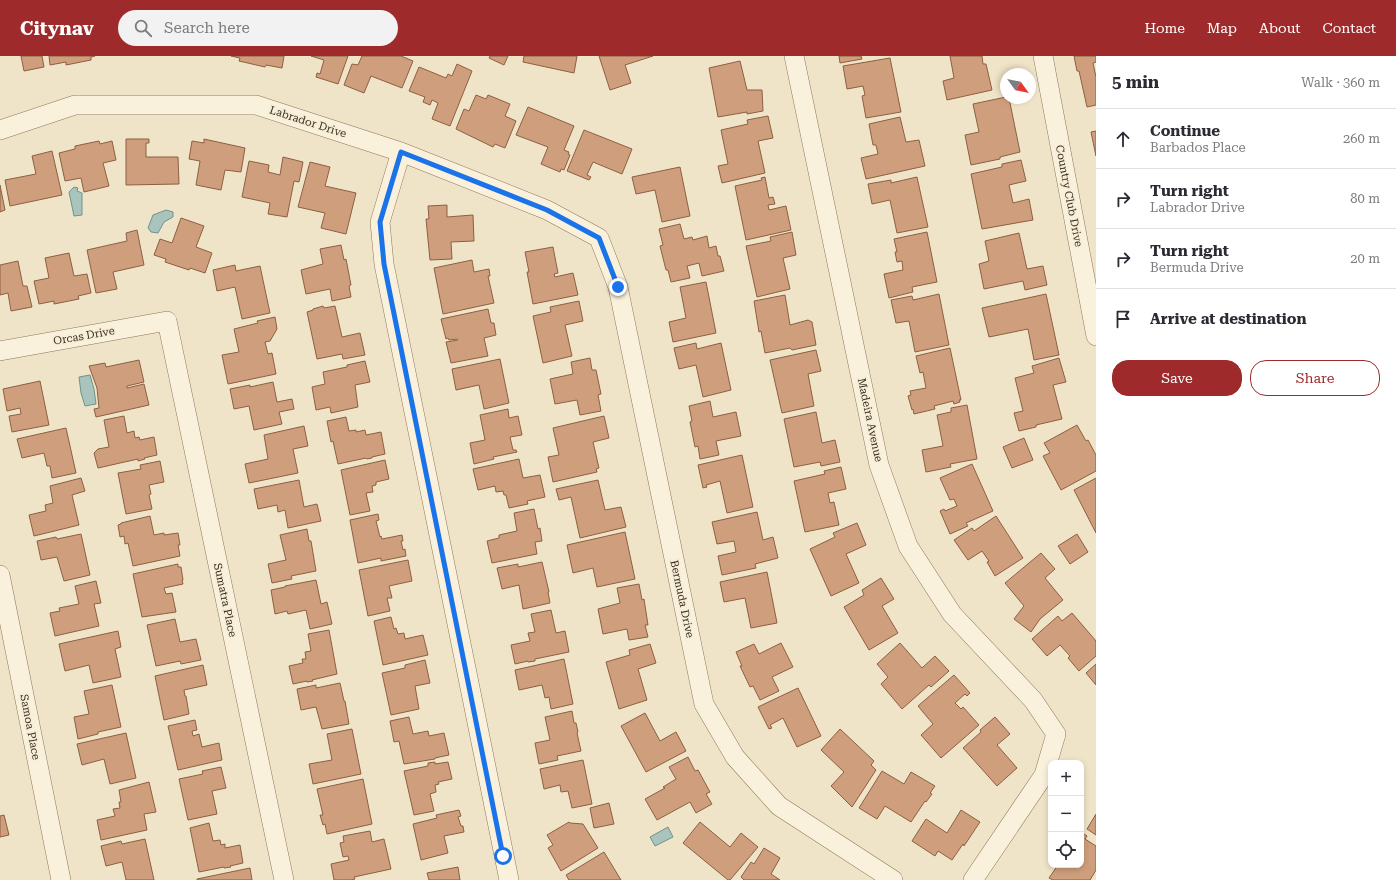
<!DOCTYPE html>
<meta charset="utf-8">
<style>
body{margin:0;font-family:"Roboto Serif",serif;background:#f2f2f3;color:#2b2b33}
.controls{position:absolute;right:12px;bottom:12px;display:grid;overflow:hidden;border-radius:8px;box-shadow:0 2px 6px #0003}
.controls button{width:36px;height:36px;display:grid;place-items:center;padding:0;border:0;border-bottom:1px solid #e1e1e2;background:#fff;color:#2b2b33;font:20px sans-serif}
.compass{position:absolute;left:1000px;top:12px;width:36px;height:36px;border-radius:50%;background:#fff;box-shadow:0 2px 6px #0003;rotate:123deg}
.stop{position:absolute;width:12px;height:12px;margin:-9px;border:3px solid #1a73e8;border-radius:50%;background:#fff}
.stop.end{background:#1a73e8;border-color:#fff;box-shadow:0 1px 4px #0008}
.list{margin:0;padding:0;list-style:none}
h2{display:flex;justify-content:space-between;align-items:center;height:52px;margin:0;padding:0 16px;font-size:17px}
h2 small{font-size:13px;font-weight:400;color:#7c7c81}
.list li{display:grid;grid-template-columns:26px 1fr auto;gap:12px;align-items:center;box-sizing:border-box;height:60px;padding:0 16px;border-top:1px solid #e1e1e2}
.list b{display:block;font-size:15px;white-space:nowrap}
.list p{margin:0;font-size:13px;white-space:nowrap;color:#7c7c81}
.list em{font-size:13px;font-style:normal;color:#7c7c81}
.actions{display:flex;gap:8px;padding:12px 16px}
.actions a{flex:1;padding:9px 0;border:1px solid #9e2a2b;border-radius:16px;text-align:center;font-size:14px;color:#9e2a2b}
.actions .main{background:#9e2a2b;color:#fff}
.icon{flex:none;width:22px;height:22px;fill:none;stroke:currentColor;stroke-width:2;stroke-linecap:round;stroke-linejoin:round}
.map{position:relative;flex:none;width:1096px;height:824px;overflow:hidden}
header{display:flex;align-items:center;gap:24px;box-sizing:border-box;height:56px;padding:0 20px;background:#9e2a2b;color:#fff}
header strong{font-size:19px}
nav{display:flex;gap:22px;margin-inline-start:auto;font-size:14px}
.search{width:280px;height:36px;background:#f2f2f3;display:flex;align-items:center;gap:10px;box-sizing:border-box;padding:0 14px;border-radius:22px;color:#7c7c81;font-size:15px}
main{display:flex}
aside{flex:1;background:#fff}
.map>svg:first-child{display:block}
.water{fill:#a9c4bc;stroke:#6f938a}
.building{fill:#cf9f7d;stroke:#8d5f41}
.lines{fill:none;stroke-linecap:round;stroke-linejoin:round}
.street-casing{stroke:#8d765c;stroke-width:20}
.street{stroke:#faf1dc;stroke-width:19}
.route{stroke:#1a73e8;stroke-width:5}
.labels{text-anchor:middle;dominant-baseline:central;stroke-width:4;stroke-linejoin:round;paint-order:stroke}
.street-label{font-size:11px;fill:#3d2e20;stroke:#f7eed8}
</style>
<header>
<strong>Citynav</strong>
<div class="search"><svg class="icon" aria-label="search" viewBox="0 0 24 24"><circle cx="10" cy="10" r="6"/><path d="M15 15l6 6"/></svg>Search here</div>
<nav><a>Home</a><a>Map</a><a>About</a><a>Contact</a></nav>
</header>
<main>
<div class="map">
<svg width="1096" height="824" viewBox="0 0 1096 824">
<rect width="100%" height="100%" fill="#f0e4c8"/>
<path class="water" d="M74 131 78 132 77 135 82 137V159L74 160 69 136Z
M166 154 173 156V161L164 166 158 177 151 176 148 172 153 159Z
M90 319 94 333 96 348 85 350 81 337 79 321Z
M668 771 673 781 655 790 650 781Z"/>
<path class="building" d="M21 0H42L44 11 24 15Z
M49 0H95L91 1V4L66 9V6L50 9Z
M231 0H284L282 12 266 9 265 11 239 5 240 2Z
M311 0H348L338 28 316 21 317 17 320 18 324 4Z
M362 0H401L413 5 402 32 371 20 364 37 344 29 352 8 358 9Z
M490 0H508L504 9 489 2Z
M524 0H577L574 17 523 6Z
M599 0H653L625 9 631 27 610 34Z
M839 0H861L862 3 840 7Z
M950 0H982L983 8H986L992 34 947 44 943 25 954 22Z
M1074 0H1096V6L1093 7 1096 21V49L1087 51 1079 15H1077Z
M890 2 901 56 866 62 862 40 865 39 863 30 847 33 843 10Z
M740 5 747 34H762L763 55 747 58V56L718 61 709 12Z
M457 8 472 15 450 70 432 63 438 47 432 44 430 49 423 46 425 41 409 35 419 11 446 22 448 18 452 20Z
M476 39 486 43 488 39 510 48 505 60 516 65 505 92 495 88 493 91 456 73 464 53 469 55Z
M1006 41V42H1009L1020 96 1000 101V103L971 109 965 79 979 76 973 48Z
M528 51 574 70 564 94 569 96 568 98 570 99 564 114 561 113 560 116 541 108 548 91 516 79Z
M768 60 773 82 758 85 765 117 722 127 718 110 728 108 721 74 748 68 747 64Z
M900 61 906 86 919 84 925 110 866 123 861 102 878 98 876 89H873L869 68Z
M584 74 632 93 622 118 593 106 587 119 591 121 589 124 567 115Z
M1096 75V100L1091 76Z
M126 83H149V87H146V101H178L179 128 126 129Z
M204 83 245 92 241 116 225 114 221 134 196 129 200 105 189 103 192 85 204 87Z
M99 85 100 88 112 85 116 104 103 107 109 130 84 136 81 122 65 125 59 97 75 93V90Z
M52 95 62 139 10 150 5 124 36 118 32 100Z
M283 101 303 106 299 126 294 125 287 161 268 158 270 147 242 141 249 105 269 109 268 116 280 119Z
M1021 104 1026 125 1009 129 1013 147 1029 143 1033 164 982 173 971 118 1002 111V108Z
M310 106 330 111 325 130 356 137 346 178 321 172 325 157 298 151Z
M680 111 690 160 662 166 655 134 636 138 632 121Z
M765 121 769 142 773 141 775 148 768 149 769 154 786 150 791 174 746 184 735 130 762 124 761 122Z
M917 121 928 171 897 177 890 144 872 148 868 128 891 124V127Z
M0 129 5 154 0 156Z
M447 149V161L473 159 474 185 451 186 452 203 430 204 426 163H429L428 150Z
M181 162 204 170 196 191 212 197 205 217 190 212 189 214 165 206 166 203 154 199 160 183 172 187Z
M680 168 684 183 692 181 693 184 707 180 709 192 716 190 718 200H720L724 215 702 220 699 207 687 210 690 222 671 226 668 214H666L660 190 663 189 659 173Z
M137 174 144 209 113 216 117 233 96 237 87 194 127 185 126 177Z
M792 176 796 199 783 202 790 233 757 241 746 190 771 185 770 181Z
M927 176 937 226 912 231 913 236 889 242 884 218 903 214 902 205 897 206 895 196H897L894 183Z
M1019 177 1027 213 1043 210 1047 229 1025 234 1023 225 984 233 979 208 989 205 985 185Z
M341 189 344 204 346 203 351 229 349 230 351 241 332 245 330 233 306 238 301 214 323 208 320 193Z
M553 191 558 217 554 218 555 221 573 217 578 239 533 248 527 216H529L525 196Z
M69 197 74 220 87 218 91 237 78 240 79 243 54 248V245L39 248 34 225 49 222 45 202Z
M472 204 474 216 489 213 490 220H488L494 247 443 258 434 212Z
M18 205 23 230H27L32 251 11 255 8 237 0 239V209Z
M235 209 236 215 260 210 270 257 242 263 235 231 217 235 213 214Z
M706 226 716 277 673 286 669 266 686 262 680 231Z
M939 238 949 289 915 296 909 265 896 267 891 244 912 240 913 244Z
M1046 238 1059 299 1034 304 1028 273 989 281 982 252Z
M785 239 790 269 808 264 812 266 816 289 792 294 790 292 765 297 761 275 759 276 754 245Z
M579 245 583 265 565 269 572 300 543 307 533 260 551 256 550 251Z
M323 250 324 252 335 250 342 281 360 277 365 299 343 303 342 298 317 303 307 256 313 254V253Z
M488 253 491 267H494L496 279 484 282 488 300 451 307 446 286 458 284 457 283 449 284 448 282 446 283 441 263Z
M275 261 277 273 270 285 265 286 268 298 272 297 276 318 228 328 222 299 239 296 234 273 258 267 257 265Z
M696 287 697 293 721 287 731 334 703 341 696 309 679 313 674 292Z
M950 292 961 344H959L960 346 954 348 953 345 934 350 935 353 914 358 913 353 912 354 908 340 911 339 910 335 926 332 923 316 920 317 916 300Z
M816 294 821 315 808 318 814 350 782 357 770 304Z
M590 302 592 314H596L601 338 598 339 601 355 580 359 577 344 555 348 550 323 573 318 571 306Z
M1059 302 1066 326 1053 329 1062 363 1036 369V371L1019 375 1014 357 1023 355 1015 322 1034 317 1032 310Z
M500 303 509 347 484 353 479 329 456 334 452 313Z
M139 304 144 326 127 330V332L144 328 149 349 96 361 94 353 99 352 97 332 89 310 105 307 106 311Z
M365 305 370 326 355 329 358 351 331 357 330 351 316 354 312 331 325 328 323 316 347 311V309Z
M40 325 49 369 12 376 9 360 21 358 20 352 7 355 3 333Z
M273 326 277 346 292 343 294 353 279 356 282 368 254 374 249 350 234 353 230 333 250 329V331Z
M710 345 713 361 736 356 741 380 716 385 719 399 700 403 698 390 695 391 690 366 692 365 689 350Z
M967 349 977 403 950 408 951 411 926 416 922 394 943 390 937 359 951 356V352Z
M508 353 509 362 518 360 522 379 510 381 513 394H516L517 396 493 401 494 403 474 408 470 387 485 384 480 359Z
M816 356 822 387 835 384 840 406 821 410 820 406 794 411 784 363Z
M124 360 127 377 134 375 135 382 139 381 140 384 154 381 157 399 144 402 145 403 138 405V403L98 412 94 397 98 393 109 391 104 364Z
M604 360 609 382 593 386 599 412 596 413 597 416 553 426 548 401 559 399 553 372Z
M346 361 349 375 356 374V376L365 374 366 379 381 376 385 398 372 401V402L367 403 366 402 338 408 333 385 331 386 327 365Z
M1077 369 1086 385 1088 384 1096 399V415L1061 434 1043 400 1050 397 1044 387Z
M304 370 308 390 293 393 298 417 249 427 245 408 268 403 264 379Z
M66 372 76 417 52 422 50 410H47L44 397 22 402 17 383Z
M1024 382 1033 404 1012 412 1003 391Z
M742 399 753 451 727 457 720 425 706 429 707 431 703 432 698 409Z
M519 403 523 422 540 419 545 441 527 445 528 448 509 452 506 439H504L503 435 496 436 495 430 478 434 473 413Z
M385 404 389 423 376 426V429L372 430 373 436 366 437 370 455 350 459 341 414Z
M160 405 164 426 149 429 151 438 149 439 152 453 126 458 118 417 141 413 140 409Z
M972 408 993 455 966 467 968 470 950 478 940 455 944 453 945 455 957 450 954 443 950 444 940 422Z
M841 411 846 433 828 437 830 447 834 446 839 469 805 476 794 425 825 418 824 415Z
M81 422 85 435 72 439 79 469 34 480 29 459 46 455 45 449 53 447 50 430Z
M1096 422V477L1074 434Z
M299 424 304 451 317 448 321 465 288 472 285 454 278 456 277 449 258 453 254 433Z
M598 424 605 454 621 451 626 471 580 482 571 441 559 444 556 433Z
M534 453 538 473 540 472 542 485 535 486 537 498 492 507 487 485 499 482V479L517 475 514 457Z
M757 456 763 484 773 481 778 502 755 508 756 512 722 519 718 500 736 496 734 485 717 488 712 466Z
M378 458 379 464 376 465 380 481 381 480 382 483 402 479 403 485H401L403 494 405 493 406 500 381 505V502L358 507 350 464Z
M150 460 154 479 164 477V479L178 477 180 489H178L180 500 133 510 128 487 125 488 124 480 120 481 118 469 121 468V467Z
M996 460 1023 502 995 520 987 506 989 505 982 495 968 504 954 484 972 472 974 475Z
M857 467 866 489 846 498 859 527 831 540 810 493 835 481 833 477Z
M307 473 309 485H311L316 515 291 520 292 523 272 527 268 508 286 504 280 479Z
M625 476 635 523 597 531 593 512 573 517 567 489Z
M81 478 90 519 64 525 57 501 41 504 37 485 56 481 57 483Z
M1077 478 1088 496 1070 508 1058 490Z
M1041 497 1055 513 1045 522 1063 544 1040 563 1031 576 1014 563 1024 550 1005 527Z
M408 504 412 525 389 530 392 542H387L390 555 368 560 359 514Z
M542 506 549 536H548L550 547 523 553 519 529 502 533 497 512 518 508V511Z
M178 508V511H181L183 524H182L183 528 164 532 166 538 172 537 176 556 142 561 133 518Z
M767 516 777 567 751 572 745 542 724 546 720 526Z
M881 522 894 543 882 550 898 577 869 594 844 551 864 539 862 534Z
M316 524 321 548 327 546 332 568 310 573 306 554 288 558 287 555 275 558 271 534 285 531V530Z
M96 525 101 547 94 548 99 570 55 580 50 557 60 555 59 552 79 548 75 530Z
M639 528 642 544 644 543 648 569H645L648 581 629 584 627 573 603 578 598 553 620 547 617 532Z
M551 554 556 577 565 575 569 596 535 603V605L528 606V605L515 608 511 589 530 585 528 577 535 576 531 558Z
M1072 557 1096 585V600L1079 615 1068 602 1070 600 1060 589 1047 600 1032 583 1058 560 1062 565Z
M391 561 394 573 396 572 398 578 404 577 405 583 423 579 428 599 383 609 374 565Z
M175 563 180 586 196 583 201 604 181 608 180 605 156 610 147 569Z
M329 574 337 618 312 624 313 625 307 626V625L293 628 289 610 303 607 302 603H306L305 596 311 595 308 578Z
M118 575 121 591 115 593 121 621 93 627 89 609 65 615 59 588Z
M781 587 793 611 772 621 779 635 760 644 753 630 750 631 740 610H742L736 596 754 588 759 598Z
M900 587 922 612 935 600 949 615 931 631 929 629 902 653 881 628 888 621 877 608Z
M650 588 656 607 638 613 647 644 619 653 606 606 630 599 629 594Z
M564 603 573 648 551 653 549 641 545 642 542 629 519 634 515 614Z
M425 604 430 627 415 630 419 653 391 659 382 617 405 612V609Z
M1096 608V629L1086 617Z
M203 609 207 629 184 634 185 640H186L189 658 164 664 155 620Z
M954 619 970 637 967 640 965 638 955 647 961 653 963 651 979 669 941 702 921 679 933 668 918 650Z
M340 627 344 645H345L349 668 322 673 316 651 301 654 297 633 316 629V632Z
M112 629 121 671 98 676V678L78 683 74 661 89 658 84 635Z
M798 632 821 680 797 691 783 662 770 669 772 672 769 673 758 651Z
M572 655 574 667H576L578 676 577 677 581 695 557 700 558 704 539 708 535 687 550 684 545 661Z
M645 657 660 685 676 676 686 695 646 716 621 670Z
M409 661 413 678 428 675 429 680 444 677 449 699 435 702V703L404 708 399 685 394 686 390 665Z
M995 661 1010 678 997 689 1017 712 997 730 963 692 981 676 980 674Z
M195 664 197 674 192 675 193 680 199 678 202 691 219 687 222 704 178 714 168 670Z
M352 673 361 718 313 728 309 708 332 704 327 678Z
M840 673 874 705 871 709 876 714 852 751 831 730 844 716 821 694Z
M126 677 136 722 110 728 104 703 82 709 77 688Z
M688 701 695 715 698 714 710 736 706 738 712 748 696 757 690 746 657 764 645 743 665 732 663 731 676 723 669 711Z
M583 704 592 748 572 752 568 735 561 736 560 729 544 733 540 713Z
M435 706V708L448 706 452 723 438 726 439 728 435 729 436 736 430 738 434 755 414 759 404 715 428 710V707Z
M221 711 226 732 212 735 217 758 188 764 179 723 203 718 202 715Z
M882 715 904 728 911 716 935 730 930 737 932 738 926 746 925 745 911 766 885 750 877 763 859 752Z
M363 723 372 768 327 778 325 768 323 769 320 759H323L317 733Z
M149 726 156 756 144 758 147 774 101 784 97 764 115 760 113 753 120 752 119 746H121L119 734Z
M609 747 614 768 594 772 590 752Z
M459 754 461 760 458 761 461 770H463L464 776 444 780 448 797 421 804 413 768 437 762 436 759Z
M961 754 980 766 964 790 963 788 952 804 938 795 935 800 912 785 926 763 947 777Z
M1096 758V779L1087 773Z
M4 759 9 779 0 781V760Z
M569 766 570 767 583 768 598 792 561 815 548 792 553 789 547 779Z
M700 766 730 791 741 777 758 791 730 824H728L683 787Z
M209 767 213 785 220 784 221 789 225 788V792L240 789 243 807 230 810 231 811 224 812V811L199 816 190 772Z
M370 775 372 786 384 783 391 813 354 821 355 823 351 824H334L331 808 349 804 348 800 343 801 340 787 344 786 343 780Z
M1081 776 1087 780 1085 783 1096 790V814L1090 824H1053L1049 822 1058 809H1081Z
M145 783 154 824H126L122 806 106 810 101 790 121 785 122 788Z
M764 792 780 802 771 818 780 824H744L741 821 751 806 754 808Z
M604 796 621 824H569L566 819Z
M458 811 460 824H429L427 817Z
M250 812 252 824H197V823Z"/>
<g class="lines">
<defs>
<path id="street" d="M794 0 879 409 908 490 952 558 1033 644 1056 678 1044 719 973 824
M1043 0 1096 280
M0 74 75 49H256L401 96 547 154 599 182 618 231 704 648 735 701 779 750 893 824
M401 96 380 166 384 208 509 824
M0 295 167 265 284 824
M0 519 61 824"/>
</defs>
<use href="#street" class="street-casing"/>
<use href="#street" class="street"/>
</g>
<g class="lines">
<path class="route" d="M503 800 384 208 380 166 401 96 547 154 599 182 618 231"/>
</g>
<g class="labels">
<g class="street-label">
<text transform="translate(308 66) rotate(18)">Labrador Drive</text>
<text transform="translate(1069 140) rotate(79)">Country Club Drive</text>
<text transform="translate(84 280) rotate(-10)">Orcas Drive</text>
<text transform="translate(870 364) rotate(78)">Madeira Avenue</text>
<text transform="translate(682 543) rotate(78)">Bermuda Drive</text>
<text transform="translate(225 544) rotate(78)">Sumatra Place</text>
<text transform="translate(30 671) rotate(79)">Samoa Place</text>
</g>
</g>
</svg>
<div class="controls">
<button>+</button>
<button>−</button>
<button><svg class="icon" aria-label="locate" viewBox="0 0 24 24"><circle cx="12" cy="12" r="6"/><path d="M12 2v4M12 18v4M2 12h4M18 12h4"/></svg></button>
</div>
<svg class="compass" viewBox="-18 -18 36 36"><path d="M0-13l5 13h-10z" fill="#e53935"/><path d="M0 13l5-13h-10z" fill="#7c7c81"/></svg>
<div class="stop" style="left:503px;top:800px"></div>
<div class="stop end" style="left:618px;top:231px"></div>
</div>
<aside>
<h2>5 min<small>Walk · 360 m</small></h2>
<ul class="list">
<li><svg class="icon" aria-label="ahead" viewBox="0 0 24 24"><path d="M12 20V5M6 11l6-6 6 6"/></svg><div><b>Continue</b><p>Barbados Place</p></div><em>260 m</em></li>
<li><svg class="icon" aria-label="right" viewBox="0 0 24 24"><path d="M7 20v-9h11M14 6l5 5-5 5"/></svg><div><b>Turn right</b><p>Labrador Drive</p></div><em>80 m</em></li>
<li><svg class="icon" aria-label="right" viewBox="0 0 24 24"><path d="M7 20v-9h11M14 6l5 5-5 5"/></svg><div><b>Turn right</b><p>Bermuda Drive</p></div><em>20 m</em></li>
<li><svg class="icon" aria-label="arrive" viewBox="0 0 24 24"><path d="M6 21V4h12l-3 4 3 4H6"/></svg><div><b>Arrive at destination</b></div></li>
</ul>
<div class="actions"><a class="main">Save</a><a>Share</a></div>
</aside>
</main>
